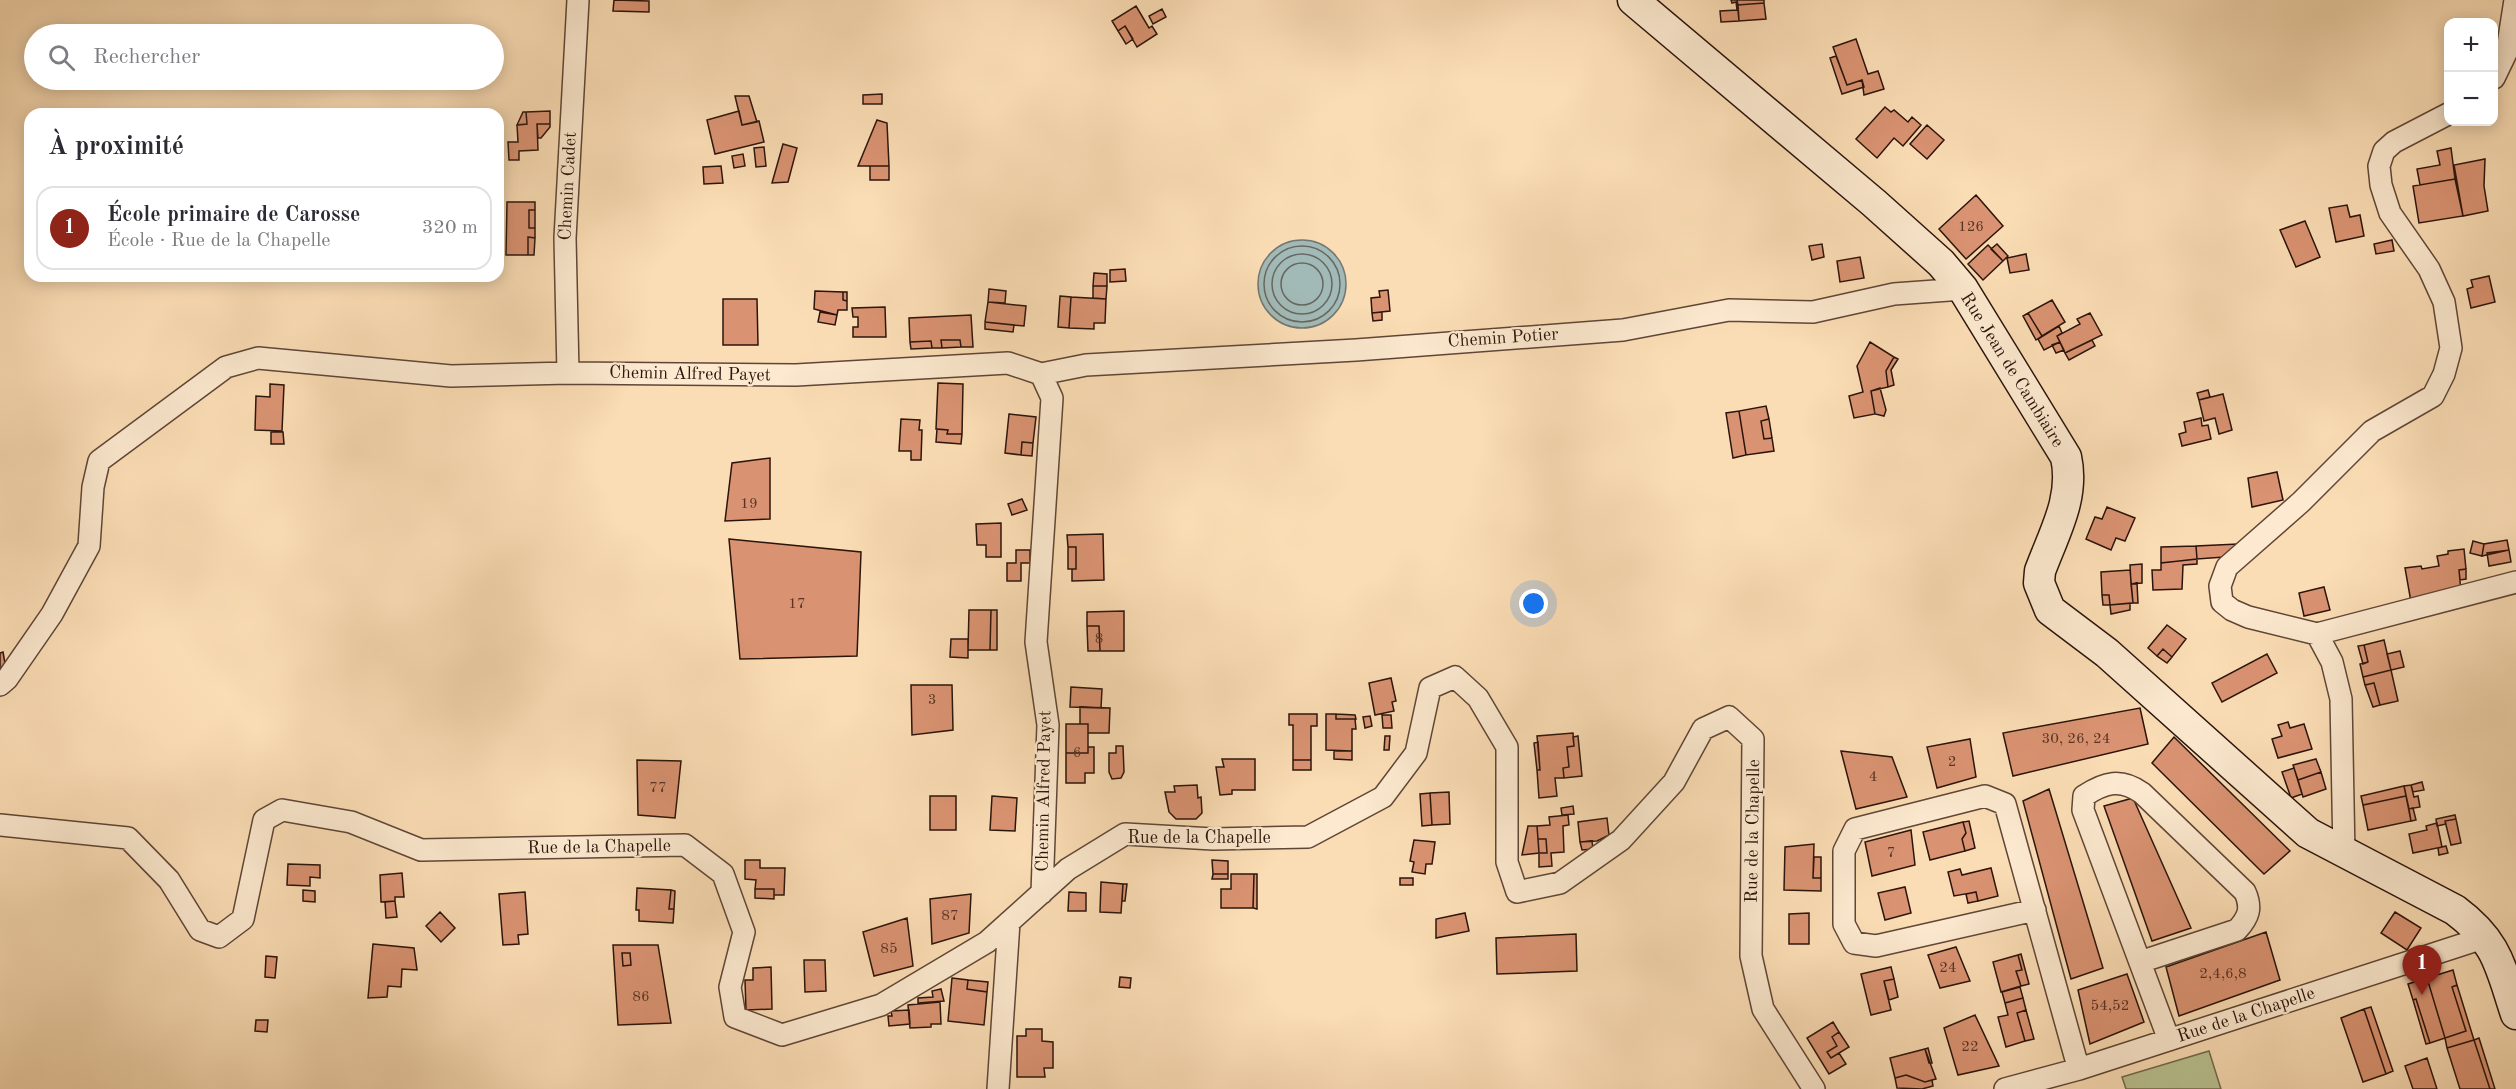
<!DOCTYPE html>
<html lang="fr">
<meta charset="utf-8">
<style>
body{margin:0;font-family:"Old Standard TT",serif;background:#f2f2f3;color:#2b2b33}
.controls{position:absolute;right:18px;top:18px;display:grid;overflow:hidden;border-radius:12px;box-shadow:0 3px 15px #0003}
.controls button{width:54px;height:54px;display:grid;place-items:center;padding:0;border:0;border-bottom:2px solid #e1e1e2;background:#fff;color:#2b2b33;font:30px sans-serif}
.you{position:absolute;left:1534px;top:604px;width:21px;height:21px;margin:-15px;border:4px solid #fff;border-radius:50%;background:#1a73e8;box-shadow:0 0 0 9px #1a73e833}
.badge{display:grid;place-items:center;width:39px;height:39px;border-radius:50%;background:#8f2418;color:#fff;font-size:20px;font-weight:700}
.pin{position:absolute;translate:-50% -50px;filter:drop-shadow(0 2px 3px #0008)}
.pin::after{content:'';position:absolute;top:32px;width:21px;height:18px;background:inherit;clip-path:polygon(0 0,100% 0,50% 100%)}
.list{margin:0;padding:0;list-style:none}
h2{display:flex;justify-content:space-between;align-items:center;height:78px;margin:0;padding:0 24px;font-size:26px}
h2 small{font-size:20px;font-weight:400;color:#7c7c81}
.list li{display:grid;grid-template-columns:39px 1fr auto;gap:18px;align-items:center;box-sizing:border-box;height:84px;margin:0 12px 12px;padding:0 12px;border:2px solid #e1e1e2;border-radius:18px}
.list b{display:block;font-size:22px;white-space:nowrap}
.list p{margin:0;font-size:20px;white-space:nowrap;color:#7c7c81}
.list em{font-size:20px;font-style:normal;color:#7c7c81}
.icon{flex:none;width:33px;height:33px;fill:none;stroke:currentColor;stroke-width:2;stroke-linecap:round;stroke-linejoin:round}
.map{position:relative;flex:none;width:2516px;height:1089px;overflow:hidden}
.search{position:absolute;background:#fff;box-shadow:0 3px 15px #0003;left:24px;top:24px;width:480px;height:66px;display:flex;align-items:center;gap:15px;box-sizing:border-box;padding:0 21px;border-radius:33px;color:#7c7c81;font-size:22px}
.panel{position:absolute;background:#fff;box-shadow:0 3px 15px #0003;left:24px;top:108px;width:480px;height:174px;border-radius:18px}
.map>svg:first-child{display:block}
.green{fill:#bac291;stroke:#726b4e;stroke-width:1.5}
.water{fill:#a2bab7;stroke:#727872;stroke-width:1.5}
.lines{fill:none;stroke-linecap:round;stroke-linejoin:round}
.shore{stroke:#666761;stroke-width:1.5}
.building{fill:#da9372;stroke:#2b140b;stroke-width:1.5}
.street-casing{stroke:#5f4636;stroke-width:24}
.secondary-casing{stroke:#2b140b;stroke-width:33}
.street{stroke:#fce9cf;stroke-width:21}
.secondary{stroke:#fce9cf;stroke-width:30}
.labels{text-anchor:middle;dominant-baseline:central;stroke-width:4.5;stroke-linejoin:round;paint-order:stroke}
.number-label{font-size:15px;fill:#573425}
.street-label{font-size:18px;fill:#2b140b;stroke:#fce9cf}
</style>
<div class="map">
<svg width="2516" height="1089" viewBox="0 0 2516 1089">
<rect width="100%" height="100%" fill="#fbddb5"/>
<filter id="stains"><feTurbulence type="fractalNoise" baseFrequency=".00333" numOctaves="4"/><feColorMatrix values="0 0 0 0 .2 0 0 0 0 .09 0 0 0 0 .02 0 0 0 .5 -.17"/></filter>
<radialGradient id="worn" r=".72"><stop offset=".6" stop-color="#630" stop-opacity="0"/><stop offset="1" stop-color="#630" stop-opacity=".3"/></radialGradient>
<path class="green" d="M2209 1051 2221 1089H2126L2122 1077Z"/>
<path class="water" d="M1258 284a44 44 0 1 1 88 0a44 44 0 1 1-88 0Z"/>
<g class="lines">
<path class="shore" d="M1264 284a38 38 0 1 1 76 0a38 38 0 1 1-76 0Z
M1272 284a30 30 0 1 1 60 0a30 30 0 1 1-60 0Z
M1281 284a21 21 0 1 1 42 0a21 21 0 1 1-42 0Z"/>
</g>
<path class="building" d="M614 0 649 1V12L613 11Z
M1731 0H1737L1739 21 1721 22 1720 11 1737 10 1736 2 1732 3Z
M1737 0H1764V3L1738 5Z
M1764 3 1766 19 1739 21 1738 5Z
M1136 6 1149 28 1152 26 1157 34 1137 47 1125 26 1118 31 1112 21Z
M1162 9 1166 17 1153 24 1149 16Z
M1125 26 1133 39 1126 44 1118 31Z
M1856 39 1868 74 1878 71 1884 89 1864 95 1862 80 1847 85 1833 47Z
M1836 56 1847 85 1862 80 1864 87 1842 94 1830 58Z
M882 94V104H863V95Z
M735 96H749L757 122 742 125Z
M1885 107 1891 112 1894 110 1908 122 1912 117 1921 125 1903 146 1894 138 1877 158 1856 139Z
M550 111V124H537L538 150 519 151V160H509L508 142H518L517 125 527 124 526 112Z
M739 111 742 125 759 121 764 142 715 154 707 120Z
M523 112H526L527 124 517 125Z
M877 120 887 123 889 166H858Z
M537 124H550V127L541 138H538Z
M1927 125 1944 140 1927 159 1910 144Z
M783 144 797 148 788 182 772 183Z
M764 147 766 166 756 167 754 148Z
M2451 148 2455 179 2420 185 2417 169 2440 165 2437 151Z
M743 154 745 166 734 168 732 156Z
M2485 159 2484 186 2488 211 2463 216 2454 165Z
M721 166 723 183 704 184 703 167Z
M870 166H889V180H870Z
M2455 179 2463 216 2419 223 2413 186Z
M1976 195 2003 226 1966 259 1939 229Z
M507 202H535V210H529V228H535V238L528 237V255H506Z
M2347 205 2350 217 2360 215 2364 236 2336 242 2329 208Z
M529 210H535V228H529Z
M2305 221 2320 257 2296 267 2280 230Z
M528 237 535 238 534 255H528Z
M2392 240 2394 251 2376 254 2374 244Z
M1822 244 1824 257 1812 260 1809 246Z
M1997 244 2008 256 2003 261 1991 249Z
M1988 245 2003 261 1983 280 1968 264Z
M2026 254 2029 270 2010 273 2007 258Z
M1860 257 1864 278 1840 282 1837 261Z
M1125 269 1126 281 1110 282V270Z
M1094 273 1107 274V286H1093Z
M2489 276 2495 302 2471 308 2467 289 2473 287 2471 280Z
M1093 286H1107L1106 299 1093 298Z
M989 289 1006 291 1005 303 988 302Z
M1388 290 1390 311 1372 313 1371 298 1380 297 1379 291Z
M815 291 843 292V300L847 301V310H838L837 315 814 309Z
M843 292H847V301L843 300Z
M1060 296 1071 297 1069 328 1058 327Z
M1071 297 1106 299 1105 323H1094V329L1069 328Z
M723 299H757L758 345H723Z
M2052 300 2065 322 2042 336 2028 313Z
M988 302 1026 306 1024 326 985 322Z
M885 307 886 337H853V327H858V317H853L852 308Z
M820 312 837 315 835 325 818 322Z
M1382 312V320L1373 321 1372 313Z
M2028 313 2042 336 2036 340 2023 316Z
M2090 313 2102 335 2065 353 2057 336 2080 324 2077 319Z
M971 315 973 347H961L960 340H941L942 348H932L931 341 910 342 909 318Z
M985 322 1014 325 1013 332 985 329Z
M2059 326 2062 333 2057 336 2060 342 2044 350 2038 339Z
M941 340H960L961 347 942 348Z
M2092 340 2095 346 2069 360 2065 353Z
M931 341 932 348 911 349 910 342Z
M1870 342 1894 357 1886 371 1888 387 1871 391 1875 414 1854 418 1849 396 1863 392 1857 366Z
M2060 342 2064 350 2056 353 2052 345Z
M1894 357 1898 359 1891 370 1894 385 1888 387 1886 371Z
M938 383 963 384 962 434H947L948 430 936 429Z
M270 384 284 385 282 431 255 430 256 396 270 397Z
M1880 388 1886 410 1884 416 1875 414 1871 391Z
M2208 390 2210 397 2199 400 2197 393Z
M2223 394 2232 430 2219 434 2215 418 2204 421 2199 400Z
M1766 406 1769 419 1761 421 1764 439 1772 438 1774 451 1746 455 1739 411Z
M1739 411 1746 455 1733 458 1726 413Z
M1009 414 1036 417 1033 443 1022 442 1021 455 1005 453Z
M2201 418 2202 426 2208 425 2211 439 2182 446 2179 434 2186 432 2184 422Z
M901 419 920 420 919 430H922L921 460H911V451H899Z
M1769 419 1772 438 1764 439 1761 421Z
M937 429 948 430 947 434H962L961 444 936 442Z
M271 432H283L284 444H271Z
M1022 442 1033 443 1032 456 1021 455Z
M770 458V519L725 521 732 463Z
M2277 472 2283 500 2252 507 2248 478Z
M1022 499 1027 510 1012 515 1008 504Z
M2107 507 2135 518 2125 541 2116 538 2111 550 2086 539 2095 517 2102 519Z
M1001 523V557H986V545H977L976 524Z
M1103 534 1104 580 1072 581V569H1076V547H1068L1067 535Z
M729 539 861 552 857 656 740 659Z
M2507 540 2509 550 2482 556 2484 544Z
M2473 541 2484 544 2482 556 2470 553Z
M2238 544V556L2197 559 2196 546Z
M2196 546 2197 559 2161 563V547Z
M1068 547H1076V569H1068Z
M2464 549 2466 569 2459 570 2461 592 2411 602 2405 568 2421 566 2422 569 2439 566 2437 556 2448 554V551Z
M1016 550H1030V563H1021V581H1007V563H1016Z
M2509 550 2511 562 2489 566 2487 553Z
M2197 559V564L2183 565 2182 589 2153 590 2152 570H2161V563Z
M2142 564V583L2131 584 2130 565Z
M2466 569V579L2460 580 2459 570Z
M2130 570 2133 603 2110 605 2109 595H2102L2101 572Z
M2137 583 2138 603H2133L2131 584Z
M2324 587 2330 610 2304 616 2299 593Z
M2102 595H2109L2110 605H2103Z
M2130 603V610L2111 614 2110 605Z
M969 610H991L990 650H968Z
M991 610H997V650H990Z
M1124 611V651H1100L1099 626H1087V612Z
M2167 625 2186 639 2172 657 2163 649 2157 656 2148 648Z
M1087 626H1099L1100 651H1088Z
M951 639H968V658L950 657Z
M2384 640 2391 670 2363 677 2360 664 2368 662 2364 645Z
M2364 645 2368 662 2363 664 2358 646Z
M2163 649 2172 657 2167 663 2157 656Z
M2400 651 2404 667 2391 670 2387 654Z
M3 652 6 669 0 670V653Z
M2267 654 2277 673 2222 702 2212 683Z
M2391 670 2398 701 2380 705 2374 683 2365 685 2363 677Z
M1391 678 1396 701 1392 702 1394 711 1375 715 1369 683Z
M2374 683 2380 705 2373 707 2365 685Z
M911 685H952L953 730 912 735Z
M1071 687 1102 689 1101 708 1070 707Z
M1080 707 1110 708 1109 733H1088V724H1080Z
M2140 708 2148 744 2013 776 2003 733Z
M1289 714H1317V726H1311V760H1293V725H1289Z
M1326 714H1336V719H1355L1356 729H1352V751L1326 750Z
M1336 714 1355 715 1356 719H1336Z
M1382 715H1391L1392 728H1383Z
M1370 716 1372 726 1365 728 1363 717Z
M2288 722 2290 728 2304 724 2312 749 2278 758 2272 739 2282 736 2278 725Z
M1066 724H1088V753H1066Z
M1573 733 1574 746 1567 747 1569 767 1563 768 1564 778H1555L1557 796 1539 798 1537 770H1540L1537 736Z
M1385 736H1390L1389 750H1384Z
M1578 736 1582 776 1564 778 1563 768 1569 767 1567 747 1574 746 1573 737Z
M2174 737 2290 851 2264 874 2152 763Z
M1970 739 1976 777 1937 788 1927 747Z
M1538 742 1540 770H1537L1534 743Z
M1116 746H1123L1124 772 1121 778 1112 779 1109 772V753H1116Z
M1088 747H1094V773H1085V783H1066V753H1088Z
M1334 751H1352V760L1334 759Z
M1841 751 1892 757 1907 797 1856 809Z
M1222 759H1255V790H1232V794L1220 795 1216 767H1224Z
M2316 759 2321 772 2298 780 2293 765Z
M637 760 681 761 675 818 638 815Z
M1293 760H1311V770H1293Z
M2294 768 2302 794 2291 798 2282 772Z
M2321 772 2326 789 2303 797 2298 780Z
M2422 782 2424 790 2413 792 2411 785Z
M1197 785 1198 798 1201 797 1202 813 1196 819H1176L1169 812 1165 792H1175L1174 786Z
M2411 785 2414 797 2418 796 2420 807 2409 809 2404 786Z
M2404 786 2406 796 2363 805 2361 796Z
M2049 789 2103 968 2071 979 2023 801Z
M1449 792 1450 824 1432 825 1430 793Z
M1430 793 1432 825 1422 826 1420 794Z
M930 796H956V830H930Z
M992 796 1017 798 1015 831 990 830Z
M2406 796 2411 821 2368 830 2363 805Z
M2133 798 2191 928 2152 941 2104 806Z
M1573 806 1574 814 1562 815 1561 808Z
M2413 808 2416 820 2411 821 2409 809Z
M1568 815 1569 825 1563 826 1564 852 1551 853 1552 866 1539 867V853H1547L1546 839H1538L1537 826 1550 825 1549 817Z
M2455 815 2456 819 2445 821 2446 824 2437 826 2436 819Z
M1607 818 1609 835 1597 841 1580 842 1578 822Z
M2456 819 2461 843 2451 845 2445 821Z
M1969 821 1975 848 1965 851 1962 839 1966 833 1963 822Z
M1963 822 1966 833 1962 839 1965 851 1930 860 1923 832Z
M2437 823 2442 847 2413 853 2409 834 2427 830 2426 826Z
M1528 826H1537L1539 853 1522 855Z
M1911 830 1915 865 1872 876 1865 842Z
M1538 839H1546L1547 853H1539Z
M1414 840 1435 842 1432 864H1426L1425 874 1412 872 1414 862 1410 861Z
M1592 841 1593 849 1582 850 1580 842Z
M1814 844 1813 878H1821V891L1784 890 1785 847Z
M2446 846 2448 853 2439 855 2438 848Z
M1814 857H1821V878H1813Z
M745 860H760V868H785L784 895H774V889H755L756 880 745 879Z
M1212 860 1228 861V874H1213Z
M288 864 320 865V878L310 877V886L287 885Z
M1991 868 1998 896 1978 901 1976 892 1954 896 1948 872 1960 869 1962 875Z
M402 873 404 897H395V901L381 902 380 875Z
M1213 874H1228V879H1212Z
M1231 874H1254L1253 908H1221V889H1231Z
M1254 874H1257V909L1253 908Z
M1400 878H1413V885H1400Z
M1101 882 1123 884 1121 913 1100 912Z
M1123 884H1127L1125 901H1122Z
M1905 887 1911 913 1885 920 1878 893Z
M637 888 671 890 669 909H674L673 923 639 921V910H636Z
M755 889H774V899L755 898Z
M303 890 315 891V902L303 901Z
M671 890 675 891 674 909H669Z
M525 892 528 934 518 935 519 944 503 945 499 894Z
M1069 892 1086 893V911H1068Z
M1976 892 1978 901 1968 903 1966 894Z
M971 894 969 933 932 944 930 899Z
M395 901 397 917 386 918 385 902Z
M440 912 455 928 441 942 426 926Z
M2395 912 2421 928 2407 950 2381 933Z
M1465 913 1469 931 1436 938V919Z
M1809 913V944H1789V914Z
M907 918 913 966 874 976 863 932Z
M2266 932 2280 980 2179 1016 2166 967Z
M1576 934 1577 971 1497 974 1496 938Z
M373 944 414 948 417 970 402 969 401 987 388 986 387 997 368 998Z
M613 945H658L671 1023 618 1025Z
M1956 947 1970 981 1940 988 1928 955Z
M622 953H630L631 965 623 966Z
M2021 954 2029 984 2021 986 2016 971 2022 970 2018 955Z
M2018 955 2022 970 2016 971 2021 986 2001 992 1993 962Z
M266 956 277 957 275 978 265 977Z
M804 960H825L826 991 805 992Z
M771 967 772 1009 746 1010 745 980H753V968Z
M1891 967 1894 979 1884 981 1891 1010 1871 1015 1861 974Z
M2453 970 2457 985 2452 987 2466 1031 2445 1038 2427 978Z
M2127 974 2144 1022 2090 1044 2078 990Z
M1120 977 1131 978 1130 988 1119 987Z
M952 978 968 980 967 989 987 992 984 1025 948 1021Z
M2427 978 2445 1038 2430 1043 2416 999 2413 1000 2408 984Z
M1894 979 1898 997 1889 1000 1884 981Z
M968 980 988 982 987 992 967 989Z
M2457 985 2474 1040 2447 1048 2445 1038 2466 1031 2452 987Z
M2020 987 2023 998 2005 1003 2002 992Z
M941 989 944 1001 918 1003V998L933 997 932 991Z
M2023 998 2026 1010 2017 1013 2025 1041 2006 1047 1998 1017 2008 1015 2005 1003Z
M2416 999 2430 1043 2426 1044 2413 1000Z
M940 1002 941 1024H931V1027L910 1028 908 1005Z
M2371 1007 2393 1071 2386 1074 2364 1009Z
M2364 1009 2386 1074 2363 1082 2341 1018Z
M909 1010 910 1024 889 1026 888 1016H892L891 1011Z
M2026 1010 2034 1039 2025 1041 2017 1013Z
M1975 1015 1999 1066 1958 1075 1944 1028Z
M256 1020H268L267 1032 255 1031Z
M1833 1022 1839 1032 1832 1037 1837 1046 1827 1052 1831 1058 1839 1053 1846 1064 1829 1074 1807 1038Z
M1026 1029H1042V1041L1053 1042V1068H1044L1045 1077H1017V1036H1026Z
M1839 1032 1849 1047 1831 1058 1827 1052 1837 1046 1832 1037Z
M2479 1038 2495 1089H2490L2474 1040Z
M2474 1040 2490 1089H2460L2447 1048Z
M1928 1048 1932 1063H1929L1925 1049Z
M1925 1049 1936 1079 1925 1082 1906 1075 1895 1078 1890 1058Z
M2427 1058 2437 1089H2413L2405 1066Z
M1906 1075 1925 1082 1932 1080 1933 1086 1922 1089 1897 1088 1895 1078Z"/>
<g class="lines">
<defs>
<path id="street" d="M2494 78 2507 51 2515 0
M568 373 565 238 578 0
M1041 374 1086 365 1356 350 1623 330 1729 310 1813 312 1894 294 1963 289
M2317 634 2516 582
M0 685 7 679 52 614 89 546 93 487 99 461 226 367 258 358 451 376 568 373 796 375 1008 363 1041 374 1052 398 1036 642 1048 725 1042 893
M0 825 128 838 169 880 200 930 219 937 243 919 264 820 282 810 351 822 421 850 685 845 723 874 744 932 730 987 735 1017 782 1035 881 1005 987 942 1068 869 1125 834 1213 839 1308 837 1383 797 1416 753 1430 688 1455 677 1478 698 1507 747V862L1517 892 1560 883 1621 840 1674 782 1703 729 1729 717 1753 739 1751 956 1763 1009 1814 1089
M2344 854 2341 699 2332 662 2317 634 2248 617 2232 610 2222 602 2220 586 2227 567 2301 502 2372 431 2433 396 2444 374 2451 348 2444 302 2429 269 2390 213 2381 185 2379 166 2384 151 2394 142 2448 114
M2035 910 1876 946 1854 943 1844 924V851L1855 829 1985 796 2005 804 2075 1056 2079 1069
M2140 962 2237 930C2249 917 2252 908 2245 892L2142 793C2121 778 2105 782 2084 796L2083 810 2169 1040
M998 1089 1009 922
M2005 1089 2079 1069 2486 937"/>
<path id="secondary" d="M1633 0 1874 203 1941 263 1963 289 2066 457C2075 498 2054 533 2040 571L2039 583 2050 610 2107 653 2308 833 2455 910C2498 942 2500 966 2516 1014"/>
</defs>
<use href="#street" class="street-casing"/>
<use href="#secondary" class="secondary-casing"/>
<use href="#street" class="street"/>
<use href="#secondary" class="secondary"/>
</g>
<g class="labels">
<g class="number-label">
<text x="1971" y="227">126</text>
<text x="749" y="504">19</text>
<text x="797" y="604">17</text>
<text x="1099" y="639">8</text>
<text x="932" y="700">3</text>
<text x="2076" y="739">30, 26, 24</text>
<text x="1077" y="753">6</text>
<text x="1952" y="762">2</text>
<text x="1873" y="777">4</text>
<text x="658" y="788">77</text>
<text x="1891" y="853">7</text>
<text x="950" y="916">87</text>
<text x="889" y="949">85</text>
<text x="1948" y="968">24</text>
<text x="2223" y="974">2,4,6,8</text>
<text x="641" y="997">86</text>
<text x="2110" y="1006">54,52</text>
<text x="1970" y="1047">22</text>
</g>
<g class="street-label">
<text transform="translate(568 186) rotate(-87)">Chemin Cadet</text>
<text transform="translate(1503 338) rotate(-4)">Chemin Potier</text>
<text transform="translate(2012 370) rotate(58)">Rue Jean de Cambiaire</text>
<text transform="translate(690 374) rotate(1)">Chemin Alfred Payet</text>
<text transform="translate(1044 791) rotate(-89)">Chemin Alfred Payet</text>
<text transform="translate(1753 831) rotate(-89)">Rue de la Chapelle</text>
<text x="1199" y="838">Rue de la Chapelle</text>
<text transform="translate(599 847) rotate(-1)">Rue de la Chapelle</text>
<text transform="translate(2246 1015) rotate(-18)">Rue de la Chapelle</text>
</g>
</g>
<rect width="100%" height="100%" filter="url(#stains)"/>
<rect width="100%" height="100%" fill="url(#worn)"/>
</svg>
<div class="controls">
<button>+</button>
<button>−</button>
</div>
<div class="you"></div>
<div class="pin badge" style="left:2422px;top:995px">1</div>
<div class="search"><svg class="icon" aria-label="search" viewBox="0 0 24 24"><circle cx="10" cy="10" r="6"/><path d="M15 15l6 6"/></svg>Rechercher</div>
<section class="panel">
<h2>À proximité<small></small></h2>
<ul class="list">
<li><span class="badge">1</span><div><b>École primaire de Carosse</b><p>École · Rue de la Chapelle</p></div><em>320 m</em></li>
</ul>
</section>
</div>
